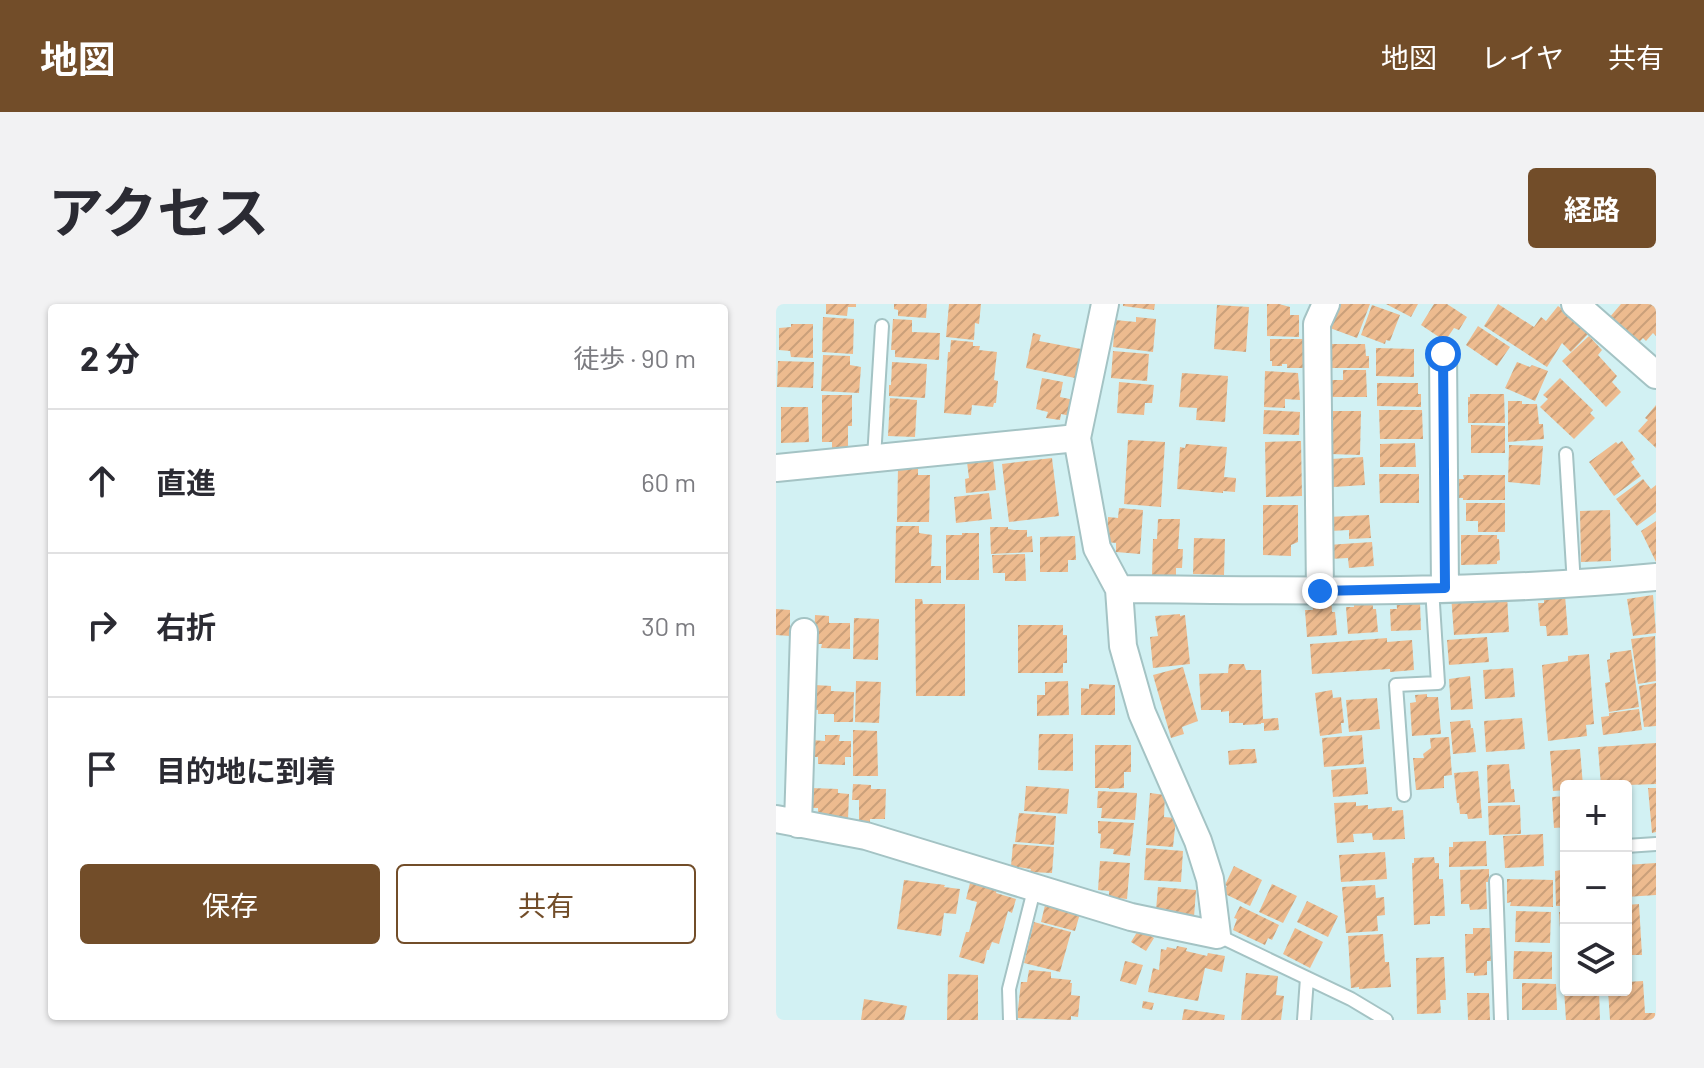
<!DOCTYPE html>
<html lang="ja">
<meta charset="utf-8">
<style>
body{margin:0;font-family:Barlow,"Noto Sans JP",sans-serif;background:#f2f2f3;color:#2b2b33}
.controls{position:absolute;right:24px;bottom:24px;display:grid;overflow:hidden;border-radius:8px;box-shadow:0 2px 6px #0004}
.controls button{width:72px;height:72px;display:grid;place-items:center;padding:0;border:0;border-bottom:2px solid #e1e1e2;background:#fff;color:#2b2b33;font:40px sans-serif}
.stop{position:absolute;width:24px;height:24px;margin:-18px;border:6px solid #1a73e8;border-radius:50%;background:#fff}
.stop.end{background:#1a73e8;border-color:#fff;box-shadow:0 2px 8px #0008}
.list{margin:0;padding:0;list-style:none}
h2{display:flex;justify-content:space-between;align-items:center;height:104px;margin:0;padding:0 32px;font-size:34px}
h2 small{font-size:26px;font-weight:400;color:#7c7c81}
.list li{display:grid;grid-template-columns:52px 1fr auto;gap:24px;align-items:center;box-sizing:border-box;height:144px;padding:0 32px;border-top:2px solid #e1e1e2}
.list b{display:block;font-size:30px;white-space:nowrap}
.list em{font-size:26px;font-style:normal;color:#7c7c81}
.actions{display:flex;gap:16px;padding:24px 32px}
.actions a{flex:1;padding:18px 0;border:2px solid #724d29;border-radius:8px;text-align:center;font-size:28px;color:#724d29}
.actions .main{background:#724d29;color:#fff}
.icon{flex:none;width:44px;height:44px;fill:none;stroke:currentColor;stroke-width:2;stroke-linecap:round;stroke-linejoin:round}
.map{position:relative;flex:none;width:880px;height:716px;overflow:hidden;border-radius:8px}
header{display:flex;align-items:center;gap:48px;box-sizing:border-box;height:112px;padding:0 40px;background:#724d29;color:#fff}
header strong{font-size:38px}
nav{display:flex;gap:44px;margin-inline-start:auto;font-size:28px}
.intro{display:flex;align-items:center;justify-content:space-between;box-sizing:border-box;height:192px;padding:0 48px}
h1{margin:0;font-size:56px}
.button{padding:20px 36px;border-radius:8px;background:#724d29;color:#fff;font-size:28px;font-weight:700}
main{display:flex;gap:48px;padding:0 48px}
aside{flex:1;background:#fff;border-radius:8px;box-shadow:0 2px 6px #0004}
.map>svg:first-child{display:block}
.building{fill:url(#building-hatch)}
.lines{fill:none;stroke-linecap:round;stroke-linejoin:round}
.lane-casing{stroke:#a4c3c4;stroke-width:16}
.street-casing{stroke:#a4c3c4;stroke-width:30}
.lane{stroke:#fff;stroke-width:12}
.street{stroke:#fff;stroke-width:26}
.route{stroke:#1a73e8;stroke-width:10}
</style>
<header>
<strong>地図</strong>
<nav><a>地図</a><a>レイヤ</a><a>共有</a></nav>
</header>
<div class="intro"><h1>アクセス</h1><a class="button">経路</a></div>
<main>
<aside>
<h2>2 分<small>徒歩 · 90 m</small></h2>
<ul class="list">
<li><svg class="icon" aria-label="ahead" viewBox="0 0 24 24"><path d="M12 20V5M6 11l6-6 6 6"/></svg><div><b>直進</b></div><em>60 m</em></li>
<li><svg class="icon" aria-label="right" viewBox="0 0 24 24"><path d="M7 20v-9h11M14 6l5 5-5 5"/></svg><div><b>右折</b></div><em>30 m</em></li>
<li><svg class="icon" aria-label="arrive" viewBox="0 0 24 24"><path d="M6 21V4h12l-3 4 3 4H6"/></svg><div><b>目的地に到着</b></div></li>
</ul>
<div class="actions"><a class="main">保存</a><a>共有</a></div>
</aside>
<div class="map">
<svg width="880" height="716" viewBox="0 0 880 716">
<defs>
<pattern id="building-hatch" width="6" height="6" patternUnits="userSpaceOnUse" patternTransform="scale(2)"><rect width="6" height="6" fill="#edbb8f"/><path d="M-1 1l2-2M0 6l6-6M5 7l2-2" fill="none" stroke="#caa07a"/></pattern>
</defs>
<rect width="100%" height="100%" fill="#d2f1f3"/>
<path class="building" d="M50 0H80V3H72L71 12 50 10Z
M118 0H151L150 14 122 12V6L118 5Z
M173 0H205L203 20 199 19 198 36 170 33Z
M347 0H379L378 6 347 2Z
M491 0H503L514 3V11H523V33L491 32Z
M563 0H594L581 34 554 24Z
M610 0H642L635 13Z
M658 0H671L691 13 683 26 678 24 669 37 645 21Z
M722 0 758 23 765 13 770 17 782 2 802 17 813 29 795 48 786 39 771 63 708 22Z
M845 0H875L880 4V32L877 29 870 37 867 34 861 40 833 14Z
M441 1 473 3 470 48 438 45Z
M596 1 624 11 614 37 610 36 609 40 585 31Z
M47 13 78 15 77 50 46 48Z
M360 13 380 15 377 48 337 43 339 16 360 18Z
M117 15 136 16V28L164 29 163 56 119 53V46H115Z
M15 20H37V54L15 53 14 47 3 46V24L15 23Z
M702 22 734 43 721 62 690 41Z
M257 29 265 31 263 37 305 45 299 74 250 64Z
M813 32 826 46 822 51 841 72 836 78 845 88 830 103 786 57Z
M494 35H527V64H511V60H506V62H496V57H494Z
M175 36 197 38V42H204L203 46 221 48 218 76 222 77 220 99H218L217 103 196 101 195 111 168 109 172 48H174Z
M552 40H589L590 52H593V64H552Z
M600 44 638 45V73L600 72Z
M337 47 373 50 371 77 335 74Z
M47 51 74 52V61L85 63 83 89 45 87Z
M2 57 38 58 37 84 1 83Z
M116 58 151 60 149 94 113 92V81H115Z
M741 58 754 63 756 61 772 67 759 97 729 84Z
M567 66H590L591 93H553L552 84 556 83V76H567Z
M489 67 522 69 524 96 509 95V104L488 103Z
M406 69 452 72 449 118 420 116 421 104 403 103Z
M266 74 287 78 284 93 298 96 295 112 285 110 284 116 270 114 272 108 260 105Z
M784 74 817 106 814 109 819 114 798 135 764 103 772 95 767 91Z
M343 78 378 81 376 99H369L368 111 341 109Z
M601 79H642V90H645V103L601 102Z
M694 90H728L729 119H692V93H694Z
M46 91H76V122H72V144H56V138H46Z
M114 94 141 96 139 133 112 132Z
M732 97H746V100H761L763 120H767L768 135 732 138Z
M880 101V144L862 127 872 116 869 114Z
M5 103H32L33 138 5 139Z
M488 106 524 108 523 131 487 130Z
M603 106H646L647 135H604Z
M553 107H585L584 151 554 150Z
M695 121 729 122V149H695Z
M352 136 389 138 385 203 348 200Z
M525 137 526 192 490 193 489 138Z
M846 137 859 155 855 158 865 172 838 192 813 158 840 138 842 140Z
M639 139 640 163H604V140Z
M410 140 451 143 448 173 460 174 459 188 447 187V189L401 185 404 143 409 144Z
M733 141 767 142 764 181 732 178Z
M587 153 589 181 557 183 555 155Z
M276 154 283 212 233 218 226 160Z
M217 155 220 186 190 189 189 175 193 174 191 158Z
M122 163 142 164V171H154L153 218H121Z
M603 170H643V199H604Z
M687 171H729V196H687V194H682V175H688Z
M867 175 875 185 880 181V208L861 222 840 195Z
M213 189 216 215 180 219 178 193Z
M690 199H729V228H702V217H690Z
M487 201H522V238L515 241V252L487 251Z
M343 204 367 206 364 250 340 248V239L331 238 332 213 342 214Z
M834 206 835 257 805 258 804 207Z
M593 211 595 234 573 235V226L554 227 552 213Z
M382 215H404L402 245H407L406 264H400V272L376 271 377 235H381Z
M880 217V258L865 227Z
M120 222H143V229L156 231 155 262H165V279H119Z
M214 223H232V225L238 226H251V233L256 232 257 248 215 250Z
M186 229H203V276H170V231H186Z
M685 231H721V235H723L724 256 721 257V260L685 261Z
M299 232 300 256H292V268H264V233Z
M418 234 449 235 448 271 417 270Z
M596 238 598 262 573 264 572 254 553 255 552 241Z
M249 250 250 277H229V269H217L216 251Z
M596 288 597 305H600L602 328 572 330 570 303H578V293Z
M555 291 556 308H559L561 331 531 333 529 306H537L536 296Z
M620 291 644 298 645 326 615 327 614 305H621Z
M675 291H731L733 328 678 331Z
M768 291H789L792 331 771 332 770 322H764L762 299H768Z
M877 291 880 329 857 332 851 295Z
M139 295H146L147 300H189V392H140Z
M0 305 14 306V332L0 331Z
M404 310V312L409 311 414 360 377 364 374 333 382 332 379 312Z
M39 311 53 312V319H74V345L45 344 46 340H38Z
M78 314 103 315 102 356 77 355Z
M242 321H287V331H291V359H287V369H242Z
M879 332 880 377 862 380 855 335Z
M711 333 713 358 673 361 671 336Z
M611 334V338L636 336 638 366 614 368V365L536 370 534 340Z
M855 346 863 403 833 408 829 379 834 378 831 356 834 355V349Z
M813 350 818 420 810 421 811 432 772 437 766 361 792 357V352Z
M453 360H468L470 366H485L487 415 502 414 503 426 488 427V419H485V420L467 421V419H453V407L445 408V406H425L423 370 452 369Z
M407 363 422 417 406 423 408 430 395 434 377 371Z
M737 364 739 393 709 395 707 366Z
M694 372 697 405 675 406 673 375Z
M80 377 105 378 103 419 79 418Z
M292 377 293 411 261 412V391H269V378Z
M880 379V422L868 423 863 382Z
M313 380 339 381V411H305V384L313 385Z
M39 381 55 382V387L78 388 77 418H58V410H42V406H35L36 387H39Z
M556 386 557 394 565 393 568 419H565L566 429 544 432 539 389Z
M651 390V393H662L665 430 636 432 634 399 640 398 639 391Z
M601 394 604 425 573 428 570 396Z
M863 405 866 426 827 431 825 413 833 412V409Z
M746 414 749 445 710 448 708 417Z
M694 416 695 424H697L700 448 677 450 674 418Z
M77 426 101 427 102 472H77Z
M263 430H297V467L262 466Z
M49 431H64L63 437H75V453H69V461L42 460V453H35V436L49 437Z
M586 431 588 460 548 463 546 434Z
M673 433 676 471 668 472V484L640 486 637 454H648L647 450 655 444 654 434Z
M880 439V480L825 482 822 443Z
M319 441H355V468H348V484L333 485V484H319Z
M466 445H479L481 459 453 461 452 447Z
M804 445 807 482H790V486L777 487 774 447Z
M733 460 735 485H738L739 498 712 499 711 461Z
M590 463 592 490 557 493 555 466Z
M702 467 706 514 692 515 691 510H684L683 499H681L678 469Z
M77 480 95 481V485H110L109 515H94V519H83V496H76Z
M250 482 293 485 291 510 248 507Z
M35 484 62 485V489L73 490 72 516 42 511V504H34Z
M872 484H880V528L876 529Z
M322 487 361 489 359 516 325 514 326 504H321Z
M374 489 389 491 388 513 400 514 397 543 370 541Z
M790 492V523L778 524 776 493Z
M580 498V502L592 501V505L616 503V507L627 506 629 535 597 536 596 529 577 530 578 538 561 539 558 499Z
M744 501 745 530 713 531 712 502Z
M243 509 280 512 278 541 239 538Z
M322 517 358 519 354 552 337 550 338 545 324 544 325 530 322 529Z
M767 530 768 562 729 564 727 532Z
M710 537 711 562 673 563V543H677V538Z
M237 540 278 543 276 569 254 568 255 565 235 562Z
M370 544 407 547 405 578 368 576Z
M609 548 611 575 565 578 563 551Z
M658 553 659 559H663V575H667L669 612H654V620L638 621 636 559H638V554Z
M324 557 354 559 351 595 333 593V587L322 586Z
M784 558H790V602H780L779 567 785 566Z
M880 559V591L850 593V561Z
M458 562 486 576 474 602 447 589 451 582 449 581Z
M713 565V578H710L711 605 694 606 693 600H685L684 566Z
M196 571 223 579 220 589 240 595 236 609 232 607 223 640 216 638 213 646H211L208 660 183 653 190 628H193L201 598 190 595Z
M731 575 777 576V603L734 602 735 598 731 599Z
M128 576 169 581 168 583 184 585 180 610 168 609 165 632 121 625Z
M496 580 521 592 507 619 483 608Z
M599 581 600 594 608 593 609 611 601 612 602 627 570 629 566 583Z
M382 583 420 586 418 613 380 606Z
M270 597 305 606 299 627 265 618Z
M531 597 562 612 552 633 521 618Z
M863 600 866 651H855V657H850V601Z
M464 602 503 621 496 636 492 634 489 641 457 626 461 615 458 614Z
M740 607 775 608 774 639 739 638Z
M783 608H790V658H786Z
M258 618 295 628 284 668 248 659Z
M519 624 547 638 534 664 507 650Z
M697 624H714L715 657H711V671L698 672V669H690L689 630H697Z
M363 625 378 634 370 647 355 638Z
M607 630 609 658H613L615 683 583 685V683L575 684 572 632Z
M401 642 411 644 410 647 431 652 432 649 449 652 446 668 429 664 422 697 372 688 377 664 383 666 385 645 390 646 391 643 400 645Z
M738 647 776 648V675H737Z
M668 653 670 696H664L665 709 641 710 640 654Z
M349 657 367 661 360 681 344 677Z
M253 666 275 668V674L295 676 294 679H296L295 691 304 692 302 713 295 712V716L241 714 245 678H251Z
M470 669 502 672 500 691 508 692 505 716H465Z
M172 670 202 671V716H171Z
M867 677 869 709H879L880 716H834L832 686H850V678Z
M746 679 780 680 781 706H746Z
M788 686H823L824 716H790Z
M691 689H713L714 716H692Z
M88 695 131 702 128 716H85Z
M367 697 378 699 376 706 366 704Z
M408 705 449 711 448 716H406Z"/>
<g class="lines">
<defs>
<path id="lane" d="M790 150 798 281
M98 154 106 22
M628 491 620 381 662 379 656 284
M850 542 880 540
M720 577 725 716
M441 631 575 695 610 716
M234 716 233 685 259 582
M528 716 531 674"/>
<path id="street" d="M799 0 880 71
M667 50 669 284
M0 164 301 134
M343 285C522 287 702 290 880 273
M544 287 541 20 550 0
M0 515 90 532 355 613 441 631 434 575 422 537 366 409 347 342 343 285 321 244 301 134 329 0
M22 520 28 328"/>
</defs>
<use href="#lane" class="lane-casing"/>
<use href="#street" class="street-casing"/>
<use href="#lane" class="lane"/>
<use href="#street" class="street"/>
</g>
<g class="lines">
<path class="route" d="M544 287 669 284 667 50"/>
</g>
</svg>
<div class="controls">
<button>+</button>
<button>−</button>
<button><svg class="icon" aria-label="layers" viewBox="0 0 24 24"><path d="M12 4l9 5-9 5-9-5zM3 14l9 5 9-5"/></svg></button>
</div>
<div class="stop" style="left:667px;top:50px"></div>
<div class="stop end" style="left:544px;top:287px"></div>
</div>
</main>
